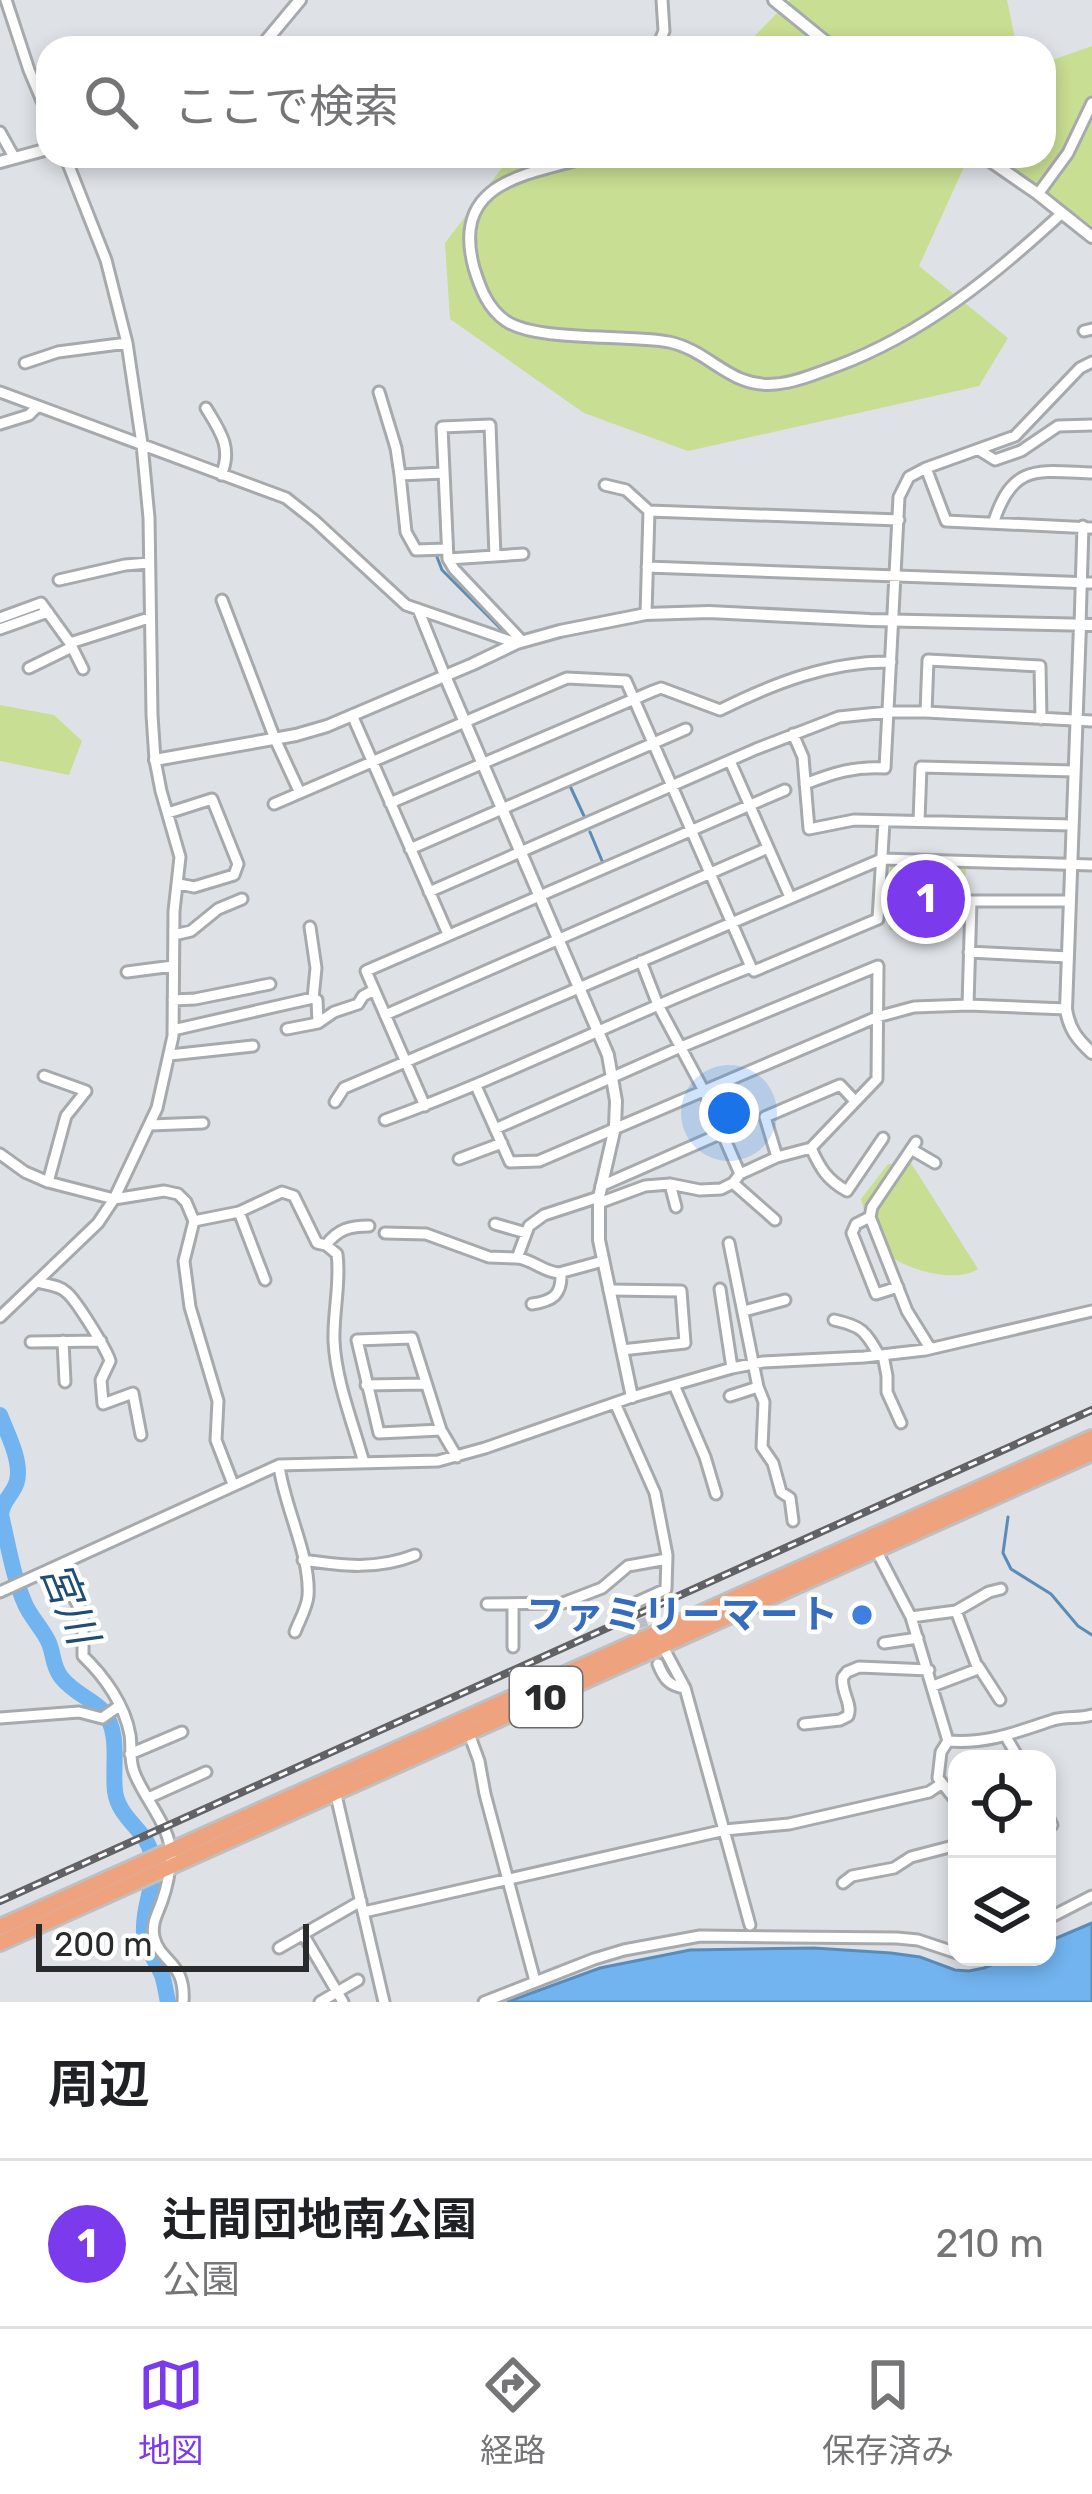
<!DOCTYPE html>
<html lang="ja">
<meta charset="utf-8">
<style>
body{margin:0;font-family:Rubik,"Noto Sans JP",sans-serif;background:#f2f2f2;color:#202124}
.controls{position:absolute;right:36px;bottom:36px;display:grid;overflow:hidden;border-radius:24px;box-shadow:0 6px 18px #0003}
.controls button{width:108px;height:108px;display:grid;place-items:center;padding:0;border:0;border-bottom:3px solid #e0e0e0;background:#fff;color:#202124;font:60px sans-serif}
.scale{position:absolute;left:36px;bottom:30px;width:273px;box-sizing:border-box;padding-left:12px;border:6px solid #292a2c;border-top:0;font-size:33px;line-height:42px;white-space:nowrap;color:#292a2c;-webkit-text-stroke:9px #fff;paint-order:stroke}
.you{position:absolute;left:729px;top:1113px;width:42px;height:42px;margin:-30px;border:9px solid #fff;border-radius:50%;background:#1a73e8;box-shadow:0 0 0 18px #1a73e833}
.badge{display:grid;place-items:center;width:78px;height:78px;border-radius:50%;background:#7c3aed;color:#fff;font-size:39px;font-weight:700}
.pin{position:absolute;translate:-50% -50%;border:6px solid #fff;box-shadow:0 3px 12px #0006}
.list{margin:0;padding:0;list-style:none}
h2{display:flex;justify-content:space-between;align-items:center;height:156px;margin:0;padding:0 48px;font-size:51px}
h2 small{font-size:39px;font-weight:400;color:#757577}
.list li{display:grid;grid-template-columns:78px 1fr auto;gap:36px;align-items:center;box-sizing:border-box;height:168px;padding:0 48px;border-top:3px solid #e0e0e0}
.list b{display:block;font-size:45px;white-space:nowrap}
.list p{margin:0;font-size:39px;white-space:nowrap;color:#757577}
.list em{font-size:39px;font-style:normal;color:#757577}
.icon{flex:none;width:66px;height:66px;fill:none;stroke:currentColor;stroke-width:2;stroke-linecap:round;stroke-linejoin:round}
.map{position:relative;flex:none;width:1092px;height:2002px;overflow:hidden}
.search{position:absolute;background:#fff;box-shadow:0 6px 18px #0003;left:36px;right:36px;top:36px;height:132px;display:flex;align-items:center;gap:30px;box-sizing:border-box;padding:0 42px;border-radius:36px;color:#757577;font-size:45px}
.sheet{height:324px;background:#fff}
nav{display:flex;justify-content:space-around;align-items:center;box-sizing:border-box;height:168px;border-top:3px solid #e0e0e0;background:#fff;font-size:33px;color:#757577}
nav a{display:grid;justify-items:center;gap:6px}
nav .on{color:#7c3aed}
.map>svg:first-child{display:block}
.green{fill:#c8de92}
.water{fill:#72b4f0;stroke:#5c8bb5;stroke-width:3}
.lines{fill:none;stroke-linecap:round;stroke-linejoin:round}
.stream{stroke:#5c8bb5;stroke-width:3}
.river{stroke:#72b4f0;stroke-width:16}
.minor-tunnel{stroke:#babdc1;stroke-width:9;stroke-dasharray:9 4.5;stroke-linecap:butt}
.minor-casing{stroke:#a6aaad;stroke-width:15}
.tertiary-casing{stroke:#a6aaad;stroke-width:16}
.trunk-casing{stroke:#bfbfc0;stroke-width:20}
.minor{stroke:#fff;stroke-width:9}
.tertiary{stroke:#fff;stroke-width:10}
.trunk{stroke:#eea27e;stroke-width:14}
.rail-casing{stroke:#606265;stroke-width:8}
.rail{stroke:#fff;stroke-width:3;stroke-dasharray:9;stroke-linecap:butt}
.shop-dot{fill:#3f7fe0;stroke:#fff;stroke-width:4.5}
.labels{text-anchor:middle;dominant-baseline:central;stroke-width:9;stroke-linejoin:round;paint-order:stroke}
.shield{fill:#fff;stroke:#696a6b;stroke-width:3}
.shield-label{font-size:36px;font-weight:bold;fill:#292a2c}
.shop-label{font-size:39px;font-weight:bold;fill:#366cbe;stroke:#fff;text-anchor:end}
.water-label{font-size:42px;font-style:italic;fill:#1d4d75;stroke:#fff}
</style>
<div class="map">
<svg width="1092" height="2002" viewBox="0 0 1092 2002">
<rect width="100%" height="100%" fill="#dee2e6"/>
<path class="green" d="M790 0H1007L1017 48H743Z
M1092 46V226L997 156H1044V63Z
M511 156H969L919 266 1008 338 979 386 688 451 584 413 450 319 445 243Z
M0 705 54 715 82 741 69 775 0 761Z
M890 867 966 869 957 932 889 930Z
M911 1163 978 1269C955 1285 896 1268 878 1246 869 1235 865 1212 861 1199L888 1164Z"/>
<path class="water" d="M1092 1923V2002H507L600 1968 690 1950 814 1948 891 1953 920 1957 955 1970 969 1971 984 1968 1011 1957H1047V1942Z"/>
<g class="lines">
<path class="stream" d="M437 557 442 570 502 630
M570 786 584 816
M590 832 603 863
M1008 1517 1003 1553 1011 1569 1051 1594 1078 1626 1092 1635"/>
<path class="river" d="M0 1415C7 1433 22 1461 17 1481 14 1494 2 1500 1 1515 8 1544 13 1577 25 1604 31 1618 43 1629 49 1643 54 1655 52 1665 61 1677 73 1693 94 1700 103 1711 121 1733 112 1766 115 1791 118 1818 147 1831 151 1853 158 1883 142 1904 144 1933 146 1949 156 1961 162 1975 165 1984 166 1993 168 2002"/>
<path class="minor-tunnel" d="M636 1606 658 1664"/>
<defs>
<path id="minor" d="M6 0 29 70 48 115
M657 48 664 31 662 0
M0 132 14 157
M592 156C529 175 450 179 474 268 480 288 488 309 506 321 537 342 628 334 669 342 711 351 730 389 776 384 797 382 817 373 837 366 923 334 995 275 1062 213
M1038 194 1068 153 1092 103
M1084 331 1092 329
M25 363 58 352 127 343
M0 392 286 498 315 521 406 605 516 643
M379 392 396 448 400 475
M206 408C220 431 233 448 221 475
M0 424 29 415 38 406
M979 450 995 460 1021 451 1058 426 1092 425
M926 468 946 521 1092 528
M444 473 400 475 406 532 416 550 447 549
M605 485 626 490 649 511
M994 521C1013 463 1038 471 1092 473
M495 556 523 554
M448 559 495 556 490 425 442 427 448 559 454 569 522 641
M647 567 1092 583
M59 580 125 565 149 563
M222 600 275 739 300 793
M418 609 445 676
M646 614 649 511 899 520
M0 618 41 603 70 643 149 618
M1080 625 1083 526
M0 629 48 612
M70 643 83 669
M29 668 72 647
M926 712 928 660 1040 666 1041 719
M352 715 448 934
M793 734 803 757 809 829 854 820 1072 825
M730 761 790 897
M805 784C833 773 855 766 885 768L899 497 909 477 926 468 1015 436 1080 368 1092 362
M390 803 653 691 661 688 720 710C774 683 831 661 891 662
M274 804 567 678 626 681 751 967
M168 813 212 799 238 864 234 875 194 887 179 884
M919 821 921 767 1074 771
M410 849 686 729
M429 892 756 749 839 717 888 712H926L1092 721
M310 927 316 968 313 998
M174 935 191 931 218 909 242 899
M969 952 1068 957
M641 961 658 1005 704 1091 740 1174
M127 972 173 966
M173 1000 195 999 270 984
M968 1005 971 901H1070
M385 1015 768 848
M287 1029 318 1023 334 1012 358 1004 363 996 374 990
M173 1030 313 998 317 1000 318 1023
M170 1055 253 1046
M44 1076 86 1091 66 1116 48 1182 114 1199 164 1191 178 1194 186 1202 194 1221 184 1261 190 1307 218 1401 216 1440 233 1484
M476 1086 510 1162 539 1161 877 1017 914 1007 968 1005 1066 1009
M335 1102 344 1088 882 859 1092 865
M425 1106 366 971 785 790
M385 1120C510 1075 628 1014 751 967L754 971 878 919 884 822
M150 1125 203 1123
M495 1129 681 1047 878 966 877 1079 811 1148 777 1157 740 1174 733 1183 721 1189 700 1190 670 1184 645 1186 599 1203
M916 1142 872 1207 870 1217 907 1311 930 1348
M811 1148C820 1168 827 1180 847 1191L883 1138
M911 1149 935 1163
M0 1154 25 1172 48 1182
M777 1157 765 1117 840 1085 855 1101
M459 1159 502 1143
M733 1183 775 1220
M670 1184 676 1207
M601 1186 722 1133
M239 1212 265 1280
M870 1217 856 1224 852 1233 876 1294 898 1287
M194 1221 239 1212 282 1192 294 1196 317 1243 326 1245 337 1254C341 1283 333 1311 334 1341 336 1382 353 1423 364 1463
M495 1224 526 1233
M385 1233 426 1234 489 1257 517 1258 529 1226 544 1215 599 1197
M729 1243 758 1387 730 1396
M326 1245C338 1229 350 1226 369 1226
M517 1258C532 1259 543 1272 559 1273L603 1261
M37 1282C47 1285 59 1285 66 1292 75 1298 107 1350 110 1361L101 1380 103 1404 133 1393 141 1435
M720 1289 732 1368
M609 1290 681 1291 685 1343 622 1350
M532 1304C553 1301 562 1295 561 1273
M744 1311 785 1300
M0 1317 98 1223 114 1199 157 1108 173 1036 174 911 180 857 161 791 155 760 152 715 149 518 142 444 127 343 106 260 65 156
M834 1320C862 1326 865 1331 879 1355
M63 1341 65 1382
M31 1342 101 1341
M883 1355 887 1376V1392L901 1423
M366 1385 425 1384
M674 1385 705 1457 716 1494
M758 1387 764 1402 762 1447 773 1463 781 1492 790 1498 793 1521
M615 1403 655 1493 667 1555 666 1589 635 1603 636 1606
M441 1430 379 1433 357 1340 412 1338 441 1430 457 1457
M279 1465C283 1504 311 1556 308 1596 307 1608 299 1621 295 1632
M875 1548 911 1617 948 1741 941 1752 938 1778 957 1802
M303 1560C343 1566 377 1570 415 1555
M57 1566 83 1615V1656C104 1676 125 1705 130 1735 132 1747 129 1759 134 1772 144 1799 171 1826 171 1856 170 1871 167 1887 162 1901 158 1913 151 1923 154 1937 160 1963 186 1961 183 2002
M0 1592 279 1465 438 1461 485 1448 632 1397 732 1368 763 1362 864 1357 925 1350 1092 1311
M487 1604 563 1603 602 1588 628 1566 667 1559
M911 1617 956 1611 989 1592 1001 1589
M884 1643 918 1638
M662 1645 685 1688 750 1925
M513 1647V1604
M658 1664C664 1679 669 1686 685 1688
M978 1666 1000 1700
M933 1686 978 1669 956 1611
M0 1718 79 1712 102 1718 119 1706
M804 1724 840 1720 848 1716C853 1704 840 1691 843 1677L847 1672 859 1667 929 1670
M468 1731 479 1761 485 1794 535 1981
M1006 1737 1019 1759
M948 1741C987 1744 1017 1732 1053 1720 1066 1716 1079 1719 1092 1715
M130 1754 182 1732
M335 1791 384 2002
M148 1798 206 1772
M1047 1815 1052 1825
M843 1883 852 1876 894 1868 911 1857 957 1845
M364 1912 725 1830 789 1824 929 1792 941 1784
M1047 1919 1092 1896
M303 1934 343 2002
M279 1948 361 1901
M320 2002 358 1980
M484 2002 594 1959 624 1950 700 1936 897 1938 918 1940 957 1953"/>
<path id="tertiary" d="M774 0 833 48
M260 48 300 0
M983 156 1038 194 1092 237
M0 162 48 149
M1080 625 1066 1009C1069 1029 1077 1039 1092 1053
M445 676 608 1055 616 1101 615 1127 599 1197V1240L632 1397
M155 760 296 735 327 726 473 664 517 643 560 631 646 614 709 612 870 620 1092 625"/>
<path id="trunk" d="M0 1927 1092 1438
M0 1943 1092 1453"/>
</defs>
<use href="#minor" class="minor-casing"/>
<use href="#tertiary" class="tertiary-casing"/>
<use href="#trunk" class="trunk-casing"/>
<use href="#minor" class="minor"/>
<use href="#tertiary" class="tertiary"/>
<use href="#trunk" class="trunk"/>
<defs>
<path id="rail" d="M0 1901 1092 1410"/>
</defs>
<use href="#rail" class="rail-casing"/>
<use href="#rail" class="rail"/>
</g>
<circle class="shop-dot" cx="862" cy="1615" r="12"/>
<g class="labels">
<rect class="shield" x="510" y="1667" width="72" height="60" rx="9"/>
<g class="shield-label">
<text x="546" y="1697">10</text>
</g>
<g class="shop-label">
<text x="838" y="1615">ファミリーマート</text>
</g>
<g class="water-label">
<text transform="translate(69 1603) rotate(68)">宮川</text>
</g>
</g>
</svg>
<div class="controls">
<button><svg class="icon" aria-label="locate" viewBox="0 0 24 24"><circle cx="12" cy="12" r="6"/><path d="M12 2v4M12 18v4M2 12h4M18 12h4"/></svg></button>
<button><svg class="icon" aria-label="layers" viewBox="0 0 24 24"><path d="M12 4l9 5-9 5-9-5zM3 14l9 5 9-5"/></svg></button>
</div>
<div class="scale">200 m</div>
<div class="you"></div>
<div class="pin badge" style="left:926px;top:899px">1</div>
<div class="search"><svg class="icon" aria-label="search" viewBox="0 0 24 24"><circle cx="10" cy="10" r="6"/><path d="M15 15l6 6"/></svg>ここで検索</div>
</div>
<section class="sheet">
<h2>周辺<small></small></h2>
<ul class="list">
<li><span class="badge">1</span><div><b>辻間団地南公園</b><p>公園</p></div><em>210 m</em></li>
</ul>
</section>
<nav>
<a class="on"><svg class="icon" aria-label="map" viewBox="0 0 24 24"><path d="M3 6l6-2 6 2 6-2v14l-6 2-6-2-6 2zM9 4v14M15 6v14"/></svg>地図</a>
<a><svg class="icon" aria-label="directions" viewBox="0 0 24 24"><path d="M12 3l9 9-9 9-9-9zM9 14v-3h6M13 9l2 2-2 2"/></svg>経路</a>
<a><svg class="icon" aria-label="saved" viewBox="0 0 24 24"><path d="M7 4h10v16l-5-4-5 4z"/></svg>保存済み</a>
</nav>
